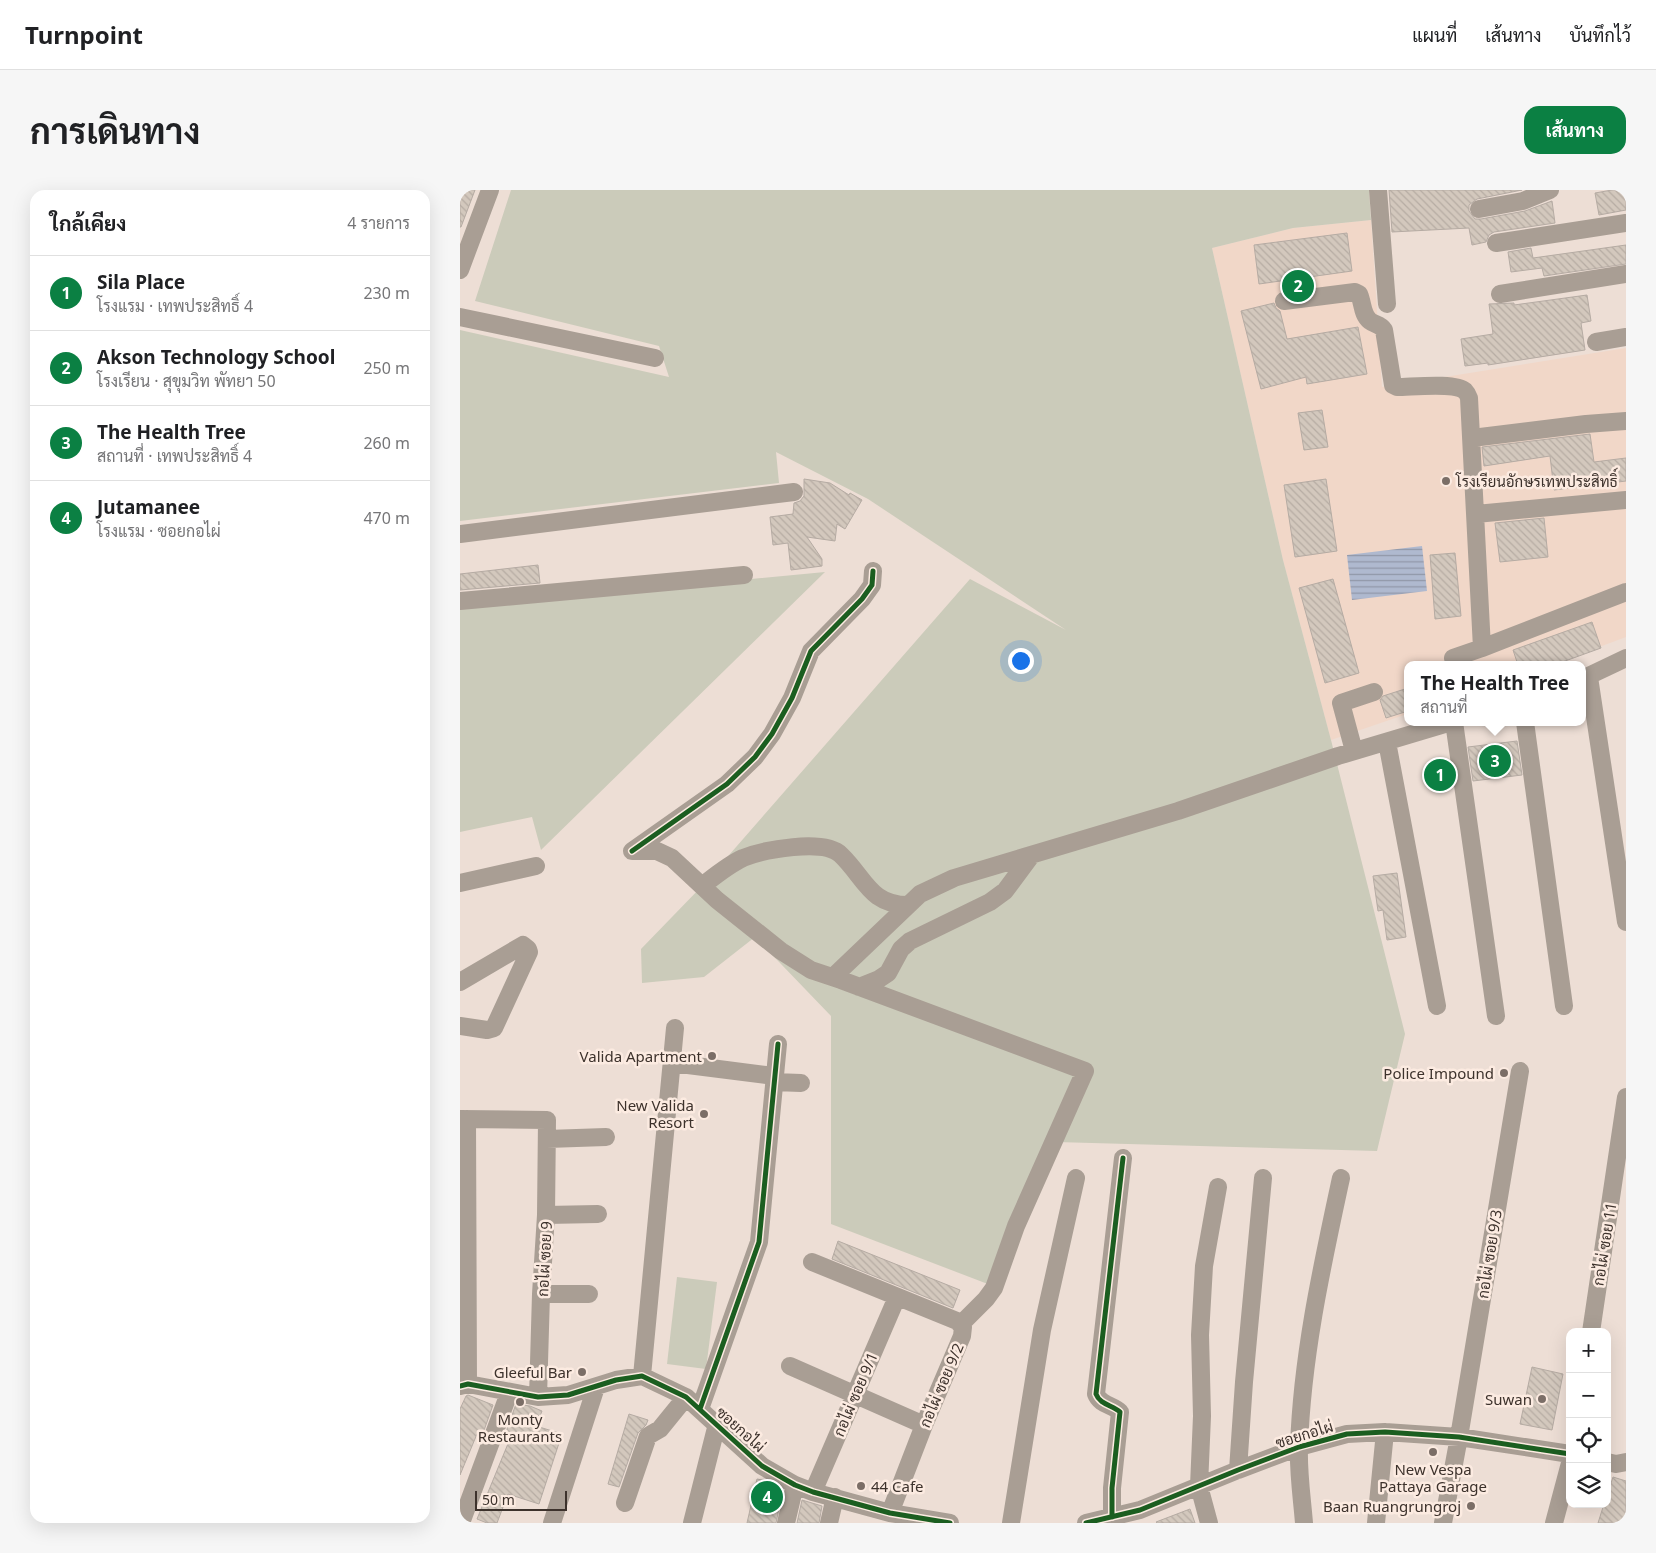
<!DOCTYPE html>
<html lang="th">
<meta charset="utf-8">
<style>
body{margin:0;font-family:"Noto Sans",Sarabun,sans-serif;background:#f6f6f6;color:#202124}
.controls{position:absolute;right:15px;bottom:15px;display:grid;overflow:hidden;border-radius:10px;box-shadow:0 5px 20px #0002}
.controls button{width:45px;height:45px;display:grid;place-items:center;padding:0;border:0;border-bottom:1px solid #e0e0e0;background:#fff;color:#202124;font:25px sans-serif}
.scale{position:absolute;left:15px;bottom:12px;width:92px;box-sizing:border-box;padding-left:5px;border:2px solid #3d322c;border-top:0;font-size:14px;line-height:18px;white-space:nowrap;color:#3d322c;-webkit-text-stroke:4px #fcebe1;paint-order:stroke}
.you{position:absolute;left:560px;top:470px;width:18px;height:18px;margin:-12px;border:4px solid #fff;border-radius:50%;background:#1a73e8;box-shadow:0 0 0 8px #1a73e833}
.badge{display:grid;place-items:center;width:32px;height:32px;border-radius:50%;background:#0b8043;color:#fff;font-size:16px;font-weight:700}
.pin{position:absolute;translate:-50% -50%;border:2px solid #fff;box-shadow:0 1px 5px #0006}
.popup{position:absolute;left:944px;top:471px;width:182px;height:65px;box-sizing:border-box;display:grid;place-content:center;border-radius:10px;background:#fff;filter:drop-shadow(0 1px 4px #0005);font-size:16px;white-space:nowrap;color:#757577}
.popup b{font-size:19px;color:#202124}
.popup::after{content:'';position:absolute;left:50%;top:100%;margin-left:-10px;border:10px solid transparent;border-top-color:#fff}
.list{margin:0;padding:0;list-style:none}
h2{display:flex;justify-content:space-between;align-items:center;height:65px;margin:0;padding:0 20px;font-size:21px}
h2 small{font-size:16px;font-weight:400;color:#757577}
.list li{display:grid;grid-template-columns:32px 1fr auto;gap:15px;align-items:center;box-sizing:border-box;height:75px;padding:0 20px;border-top:1px solid #e0e0e0}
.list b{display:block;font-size:19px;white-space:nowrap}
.list p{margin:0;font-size:16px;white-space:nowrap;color:#757577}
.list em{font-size:16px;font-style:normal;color:#757577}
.icon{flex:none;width:28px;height:28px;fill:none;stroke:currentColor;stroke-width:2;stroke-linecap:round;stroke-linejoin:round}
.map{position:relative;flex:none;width:1166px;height:1333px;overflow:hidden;border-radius:15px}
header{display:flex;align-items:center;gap:30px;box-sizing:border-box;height:70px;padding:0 25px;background:#fff;border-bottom:1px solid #e0e0e0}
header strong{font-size:24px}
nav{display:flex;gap:28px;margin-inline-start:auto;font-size:18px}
.intro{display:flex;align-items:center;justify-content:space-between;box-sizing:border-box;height:120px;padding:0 30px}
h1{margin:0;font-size:35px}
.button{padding:12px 22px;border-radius:15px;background:#0b8043;color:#fff;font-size:18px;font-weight:700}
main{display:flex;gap:30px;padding:0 30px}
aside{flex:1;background:#fff;border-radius:15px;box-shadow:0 5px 20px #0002}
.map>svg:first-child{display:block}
.built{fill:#f1d7c8}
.grass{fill:#cbcbba}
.water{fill:url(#water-rules)}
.building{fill:url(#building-back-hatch);stroke:#b5aba3}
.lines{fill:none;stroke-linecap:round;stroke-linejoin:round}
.minor{stroke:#a99e94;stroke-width:18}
.cycleway-casing{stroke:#fcebe1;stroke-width:8}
.cycleway{stroke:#1b5e20;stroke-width:5}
.poi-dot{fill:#7b6e67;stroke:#fcebe1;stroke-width:2}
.labels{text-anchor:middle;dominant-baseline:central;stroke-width:5;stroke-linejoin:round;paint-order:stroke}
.poi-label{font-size:15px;fill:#3d322c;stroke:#fcebe1;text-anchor:end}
.street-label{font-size:15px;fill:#3d322c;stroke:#fcebe1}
</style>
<header>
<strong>Turnpoint</strong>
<nav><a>แผนที่</a><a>เส้นทาง</a><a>บันทึกไว้</a></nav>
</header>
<div class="intro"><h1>การเดินทาง</h1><a class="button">เส้นทาง</a></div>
<main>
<aside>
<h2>ใกล้เคียง<small>4 รายการ</small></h2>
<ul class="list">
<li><span class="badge">1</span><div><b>Sila Place</b><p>โรงแรม · เทพประสิทธิ์ 4</p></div><em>230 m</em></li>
<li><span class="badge">2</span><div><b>Akson Technology School</b><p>โรงเรียน · สุขุมวิท พัทยา 50</p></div><em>250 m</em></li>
<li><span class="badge">3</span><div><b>The Health Tree</b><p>สถานที่ · เทพประสิทธิ์ 4</p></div><em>260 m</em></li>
<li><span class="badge">4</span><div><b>Jutamanee</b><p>โรงแรม · ซอยกอไผ่</p></div><em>470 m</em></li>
</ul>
</aside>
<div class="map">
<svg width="1166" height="1333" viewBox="0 0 1166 1333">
<defs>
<pattern id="water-rules" width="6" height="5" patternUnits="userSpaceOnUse" patternTransform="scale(1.25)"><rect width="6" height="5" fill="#afb9cf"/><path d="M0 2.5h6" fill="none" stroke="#9097a8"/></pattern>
<pattern id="building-back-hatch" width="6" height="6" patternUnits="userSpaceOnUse" patternTransform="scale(1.25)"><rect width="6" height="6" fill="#d3c8bd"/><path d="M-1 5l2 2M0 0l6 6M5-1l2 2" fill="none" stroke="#b6aca3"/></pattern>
</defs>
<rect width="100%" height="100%" fill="#edded5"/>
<path class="built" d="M911 30 922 197 1166 158V447L1091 475H948L947 524 871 550 823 370 752 58 833 38Z"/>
<path class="grass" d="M51 0H909L911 30 833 38 752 58 823 370 871 550 945 844 917 961 596 952 533 1096 371 1034V826L295 747 244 787 182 793 181 759 242 696 510 389 606 440 408 309 316 262 319 293 0 331V140L209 187 199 156 15 111Z
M365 382 81 660 72 627 0 642V417Z
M217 1087 257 1092 246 1179 207 1174Z"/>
<path class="water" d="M962 356 967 401 892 410 887 365Z"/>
<path class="building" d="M0 0H15L1 37H0Z
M929 0H1062L1017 9 1009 15V21L1015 29H1021L1065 21 1092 11 1095 33 1034 42 1029 45 1026 52 1012 55 1009 38 932 42Z
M1152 0H1166V20L1139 25 1135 3Z
M887 43 892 81 799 94 794 55Z
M1166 55V74L1084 86 1082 78 1051 82 1048 62 1071 58 1073 68Z
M1127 105 1131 131 1121 133 1125 160 1028 175V173L1005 176 1001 149 1033 144 1029 114 1054 113V115Z
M814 113 816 118 820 121 827 149 898 137 907 184 847 194 846 187 801 199 781 121Z
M862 220 868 257 844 260 838 223Z
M1130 244 1134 272 1166 268V291L1094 300 1090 266 1024 276 1022 257Z
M344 289 370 293 389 305 390 303 402 310 385 339 377 334 375 351 347 347 362 369V376L331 380 328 353 313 355 310 327 333 324 334 313 340 311 344 306Z
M866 289 877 361 835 367 824 295Z
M1084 328 1088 367 1040 372 1035 333Z
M995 363 1001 426 975 429 970 365Z
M78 375 80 393 0 400V384Z
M873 389 899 483 865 493 839 398Z
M1132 432 1141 458 1094 475H1058L1053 460Z
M948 498V521L926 528 920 510 923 506Z
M1057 551 1062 585 1013 591 1008 557Z
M937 683 946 747 927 750 923 720 918 721 913 686Z
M378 1051 500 1100 493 1118 372 1069Z
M1072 1177 1103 1184 1092 1240 1060 1234Z
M8 1205 33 1215 22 1246 17 1244 0 1285V1219L6 1206Z
M56 1214 70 1216 82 1221 76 1236 102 1244 79 1314 48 1304 37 1333H27L17 1329 52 1244 46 1242Z
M169 1224 188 1230 186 1235 178 1243 159 1297 148 1294Z
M1153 1287 1166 1291V1325L1163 1333H1138L1144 1314H1147V1306Z
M297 1289 307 1291 323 1300 316 1333H287Z
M342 1310 362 1316 359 1333H337Z
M730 1319 735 1333H697L696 1332Z"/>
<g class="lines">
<path class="minor" d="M918 0 927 114
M1019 19 1063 11 1090 0
M1036 53 1166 33
M0 80 30 0
M1040 104 1166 84
M824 111 895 102 899 104C903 113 902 125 910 131 915 135 920 134 924 140L933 195 937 197C952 197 995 192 1005 201 1007 203 1008 205 1009 208L1022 458 993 468
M0 127 195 168
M1136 152 1166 147
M1012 248 1126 234 1166 231
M1016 324 1166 310
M0 344 334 302
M0 411 284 385
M1022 458 1166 402
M1129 487 1166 732
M1122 489 1166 468
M994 532 1036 826
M1065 532 1104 816
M927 552 977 816
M894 561 881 513 914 502
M172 661H197L212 668 257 710 321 761 351 780 381 790 625 881 556 1036 534 1098 526 1109 501 1134
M172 661 267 594 295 567 312 544 332 508 351 461 402 409 412 395 413 381
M0 693 76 676
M242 696C255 686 268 675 283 668 303 660 364 648 381 665 405 688 410 715 448 715
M373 787 460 704 494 688 718 621 878 566 992 532
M0 792 63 755 68 759 69 762 34 838 27 840 0 836
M399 797 419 789 428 783 441 759 450 751 530 712 545 701 571 666
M212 873 314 886
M314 892 341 893
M0 929 87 930 86 1025 81 1104 78 1207
M7 929 8 1194
M87 949 146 947
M86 1025 138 1024
M352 1072 497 1131 503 1137 502 1146 464 1235 430 1323
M81 1104H129
M1131 1142 1166 907
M330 1176 464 1235
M182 1186 215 838
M0 1196 8 1194 78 1207 108 1205 156 1190 182 1186 226 1207 302 1276 335 1295 353 1302 430 1323 490 1333
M240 1219 299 1052 318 854
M1147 1272 1156 1274 1166 1272
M778 1280 784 1192 803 988
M353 1302 437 1107
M165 1313 188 1246 200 1239 226 1207
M652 1327V1298L660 1222C653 1215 640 1215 636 1204L663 968
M1 1333 49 1203
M92 1333 136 1197
M232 1333 257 1234
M326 1333 335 1295
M369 1333 375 1307
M551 1333 582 1140 616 988
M626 1333 680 1320 778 1280 839 1257 887 1244 925 1242 999 1247 1110 1264
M749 1333 739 1296 742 1226 740 1145 744 1076 758 997
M844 1333C842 1308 838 1282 839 1257 842 1166 862 1076 881 988
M916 1333 925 1242
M983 1333 999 1247 1060 881
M1094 1333 1110 1273"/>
<defs>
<path id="cycleway" d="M172 661 267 594 295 567 312 544 332 508 351 461 402 409 412 395 413 381
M0 1196 8 1194 78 1207 108 1205 156 1190 182 1186 226 1207 302 1276 335 1295 353 1302 430 1323 490 1333
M240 1219 299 1052 318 854
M652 1327V1298L660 1222C653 1215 640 1215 636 1204L663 968
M626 1333 680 1320 778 1280 839 1257 887 1244 925 1242 999 1247 1110 1264"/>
</defs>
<use href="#cycleway" class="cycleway-casing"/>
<use href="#cycleway" class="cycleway"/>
</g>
<g class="poi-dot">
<circle cx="986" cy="291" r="5"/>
<circle cx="252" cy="866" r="5"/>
<circle cx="1044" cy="883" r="5"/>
<circle cx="244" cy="924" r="5"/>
<circle cx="122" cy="1182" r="5"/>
<circle cx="1082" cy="1209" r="5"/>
<circle cx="60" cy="1212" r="5"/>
<circle cx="973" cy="1262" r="5"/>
<circle cx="401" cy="1296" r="5"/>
<circle cx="1011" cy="1316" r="5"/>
</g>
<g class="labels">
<g class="poi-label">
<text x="996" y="291" text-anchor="start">โรงเรียนอักษรเทพประสิทธิ์</text>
<text x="242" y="866">Valida Apartment</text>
<text x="1034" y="883">Police Impound</text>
<text x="234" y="915">New Valida<tspan x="234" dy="17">Resort</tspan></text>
<text x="112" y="1182">Gleeful Bar</text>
<text x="1072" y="1209">Suwan</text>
<text x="60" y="1229" text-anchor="middle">Monty<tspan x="60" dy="17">Restaurants</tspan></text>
<text x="973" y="1279" text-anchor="middle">New Vespa<tspan x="973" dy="17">Pattaya Garage</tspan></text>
<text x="411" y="1296" text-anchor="start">44 Cafe</text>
<text x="1001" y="1316">Baan Ruangrungroj</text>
</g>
<g class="street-label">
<text transform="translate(1144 1054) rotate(-81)">กอไผ่ ซอย 11</text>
<text transform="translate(1029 1064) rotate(-81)">กอไผ่ ซอย 9/3</text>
<text transform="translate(84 1069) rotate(-87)">กอไผ่ ซอย 9</text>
<text transform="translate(481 1195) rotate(-67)">กอไผ่ ซอย 9/2</text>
<text transform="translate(395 1204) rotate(-67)">กอไผ่ ซอย 9/1</text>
<text transform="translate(281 1239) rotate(42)">ซอยกอไผ่</text>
<text transform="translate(844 1244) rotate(-17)">ซอยกอไผ่</text>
</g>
</g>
</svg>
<div class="controls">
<button>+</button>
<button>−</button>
<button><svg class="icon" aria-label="locate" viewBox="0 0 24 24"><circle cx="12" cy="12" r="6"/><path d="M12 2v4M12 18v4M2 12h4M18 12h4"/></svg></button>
<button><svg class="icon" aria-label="layers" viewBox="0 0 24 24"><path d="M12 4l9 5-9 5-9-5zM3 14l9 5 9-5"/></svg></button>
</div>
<div class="scale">50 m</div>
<div class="you"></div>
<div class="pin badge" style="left:980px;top:585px">1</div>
<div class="pin badge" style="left:838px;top:96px">2</div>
<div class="pin badge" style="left:1035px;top:571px">3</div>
<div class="popup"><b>The Health Tree</b>สถานที่</div>
<div class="pin badge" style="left:307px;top:1307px">4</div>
</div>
</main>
